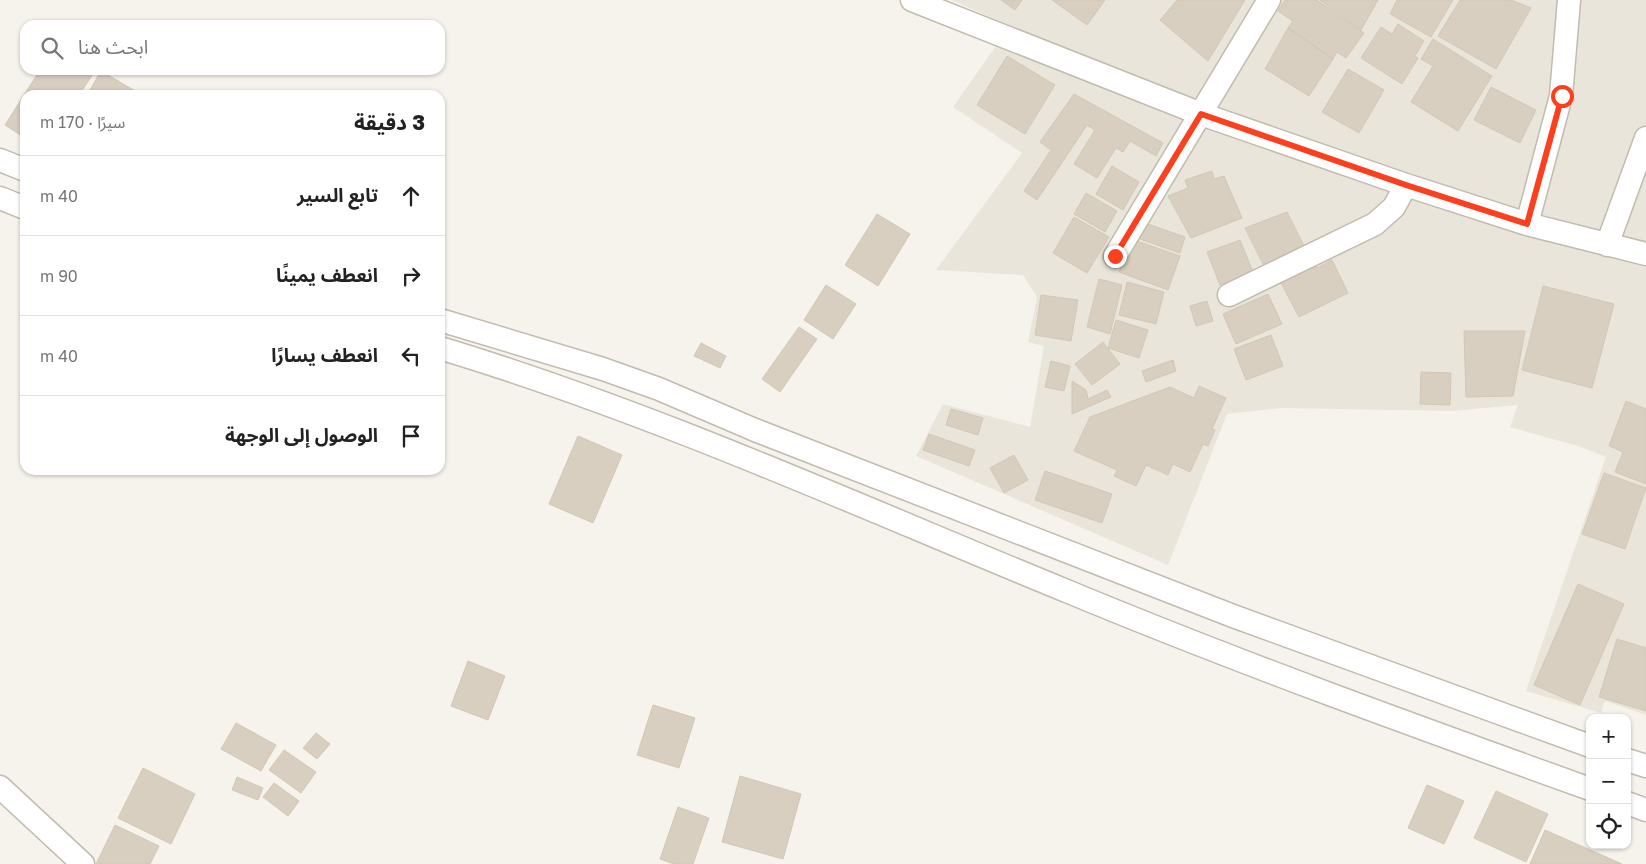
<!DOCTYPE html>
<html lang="ar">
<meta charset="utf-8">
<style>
body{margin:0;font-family:"Golos Text","Noto Sans Arabic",sans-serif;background:#f6f6f6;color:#222;direction:rtl}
.controls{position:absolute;right:15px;bottom:15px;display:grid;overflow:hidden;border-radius:10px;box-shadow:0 1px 4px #0004}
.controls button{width:45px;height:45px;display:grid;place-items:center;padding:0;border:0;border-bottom:1px solid #e0e0e0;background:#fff;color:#222;font:25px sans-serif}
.stop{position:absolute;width:15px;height:15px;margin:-11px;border:4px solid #fc3f1d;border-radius:50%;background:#fff}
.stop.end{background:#fc3f1d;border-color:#fff;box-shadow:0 1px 5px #0008}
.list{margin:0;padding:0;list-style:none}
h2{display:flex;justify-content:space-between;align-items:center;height:65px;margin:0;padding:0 20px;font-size:21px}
h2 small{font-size:16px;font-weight:400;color:#767676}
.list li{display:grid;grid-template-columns:32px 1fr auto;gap:15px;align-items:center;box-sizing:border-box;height:80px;padding:0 20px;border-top:1px solid #e0e0e0}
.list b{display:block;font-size:19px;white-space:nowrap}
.list em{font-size:16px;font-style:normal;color:#767676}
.icon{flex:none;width:28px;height:28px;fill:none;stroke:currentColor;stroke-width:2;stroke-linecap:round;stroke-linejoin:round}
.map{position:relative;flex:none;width:1646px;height:864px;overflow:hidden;direction:ltr}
.search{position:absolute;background:#fff;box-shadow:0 1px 4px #0004;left:20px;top:20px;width:425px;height:55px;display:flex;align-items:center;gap:12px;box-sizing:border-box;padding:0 18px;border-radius:15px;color:#767676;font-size:19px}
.panel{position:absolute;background:#fff;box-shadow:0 1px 4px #0004;left:20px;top:90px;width:425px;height:385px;border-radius:15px;direction:rtl}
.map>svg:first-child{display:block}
.residential{fill:#eae5da}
.building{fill:#d8cfc1;stroke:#d3c7b4}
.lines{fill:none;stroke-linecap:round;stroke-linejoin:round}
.minor-casing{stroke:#c2bbae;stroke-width:25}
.minor{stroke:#fff;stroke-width:22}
.route{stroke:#fc3f1d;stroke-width:6}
</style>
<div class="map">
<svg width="1646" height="864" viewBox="0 0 1646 864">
<rect width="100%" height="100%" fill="#f6f3ec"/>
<path class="residential" d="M952 0H1646V715L1605 701 1601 713 1526 691 1606 457 1578 446 1510 427 1518 405 1451 411 1282 408 1227 414 1168 565 916 456 943 404 1030 427 1044 346 1028 342 1037 297 1023 275 936 270 1022 153 953 107 1010 26Z"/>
<path class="building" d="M1001 0H1022L1015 10Z
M1052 0H1105L1087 25Z
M1177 0H1245L1208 61 1160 20Z
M1285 0H1317L1364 33 1346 58 1337 52 1333 59 1288 28 1293 21 1278 11Z
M1320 0H1378L1361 30Z
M1397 0H1453L1431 37 1390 14Z
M1460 0H1511L1531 8 1496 69 1438 36Z
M1398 24 1424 41 1415 56 1418 58 1402 84 1361 58 1381 27 1392 34Z
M1288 28 1333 59 1309 96 1265 69Z
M1433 39 1492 76 1458 131 1411 102 1433 66 1421 59Z
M1007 56 1055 85 1025 134 977 105Z
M1348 69 1384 90 1359 133 1322 112Z
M40 70 95 71 79 95H25V138L5 125Z
M101 71 137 92 135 95H87Z
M1491 87 1536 110 1520 143 1474 120Z
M1074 94 1163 143 1156 156 1130 141 1123 152 1116 148 1097 178 1074 164 1095 130 1087 125 1037 200 1024 191 1051 150 1040 142Z
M1112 166 1139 182 1123 210 1096 194Z
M1212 171 1214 179 1224 176 1242 218 1191 238 1168 196 1188 188 1185 180Z
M1086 193 1117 211 1105 232 1074 214Z
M1287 212 1306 250 1266 270 1245 228Z
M877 214 910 234 878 286 845 265Z
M1074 217 1109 237 1087 273 1053 253Z
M1145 223 1185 237 1180 253 1140 239Z
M1131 239 1180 256 1168 290 1119 272Z
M1240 240 1253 272 1220 285 1207 252Z
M1332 260 1348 293 1299 317 1280 281 1315 263 1317 268Z
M1099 279 1122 285 1110 334 1087 327Z
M1127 282 1164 292 1156 324 1119 315Z
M826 285 856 304 833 339 804 320Z
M1543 286 1614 304 1592 388 1522 370Z
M1268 294 1282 324 1236 344 1223 314Z
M1041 295 1078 300 1071 341 1035 335Z
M1207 301 1213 321 1196 326 1190 306Z
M1116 320 1148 330 1139 358 1108 348Z
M799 327 817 339 780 392 762 379Z
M1464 331H1525L1513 396 1466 397Z
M1271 335 1283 366 1246 380 1234 349Z
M1103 342 1120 364 1092 385 1075 364Z
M701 343 726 356 720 368 694 356Z
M1173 360 1176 371 1146 382 1142 371Z
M1051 361 1070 366 1064 391 1045 387Z
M1421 372 1451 373 1450 405 1420 404Z
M1072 381 1086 390 1088 399 1107 390 1111 397 1072 414Z
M1199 386 1226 398 1212 429 1215 430 1208 446 1203 444 1190 472 1173 464 1168 475 1146 465 1136 486 1114 476 1117 470 1074 451 1090 417 1170 387 1194 398Z
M1626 401 1646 409V484L1615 472 1623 452 1609 446Z
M951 409 983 418 978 435 946 425Z
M929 434 975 450 969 466 923 450Z
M578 436 622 455 593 523 549 504Z
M1014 455 1028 480 1004 493 990 468Z
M1045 471 1112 494 1102 523 1035 500Z
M1604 473 1646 488 1625 549 1582 534Z
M1578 584 1624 604 1580 705 1534 685Z
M1617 639 1646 648V711L1599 697Z
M468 661 505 676 488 720 451 706Z
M653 705 695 718 679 768 637 755Z
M236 723 276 745 261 771 221 749Z
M316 733 330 744 317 759 303 748Z
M284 750 316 772 301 793 269 770Z
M143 768 195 794 171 844 118 818Z
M740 776 801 794 783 859 722 842Z
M237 777 263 788 258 800 232 790Z
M274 783 299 801 288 816 263 797Z
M1427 785 1464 801 1444 844 1408 828Z
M1496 791 1548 814 1526 862 1474 838Z
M678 807 709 818 693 864H674L660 859Z
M115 825 159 846 150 864H96Z
M1545 830 1622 864H1530Z"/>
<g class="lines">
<defs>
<path id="minor" d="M912 0 1201 114 1406 185 1527 224 1646 254
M0 160 25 170
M0 198 25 208
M1527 224 1561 96 1569 0
M1607 245 1646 138
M1115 256 1269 0
M1229 295 1375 224 1394 207 1406 185
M440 320 603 369 659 389 755 430 1233 616 1590 746
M440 348C655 413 861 507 1069 592 1240 663 1415 726 1590 789
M1627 760 1646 766
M0 787 83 864
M1627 803 1646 810"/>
</defs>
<use href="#minor" class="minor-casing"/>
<use href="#minor" class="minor"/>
</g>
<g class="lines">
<path class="route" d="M1115 256 1201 114 1406 185 1527 224 1562 96"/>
</g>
</svg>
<div class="controls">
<button>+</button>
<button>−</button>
<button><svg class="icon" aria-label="locate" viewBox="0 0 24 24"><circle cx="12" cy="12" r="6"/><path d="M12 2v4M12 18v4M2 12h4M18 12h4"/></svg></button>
</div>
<div class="stop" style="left:1562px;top:96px"></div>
<div class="stop end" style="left:1115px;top:256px"></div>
<div class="search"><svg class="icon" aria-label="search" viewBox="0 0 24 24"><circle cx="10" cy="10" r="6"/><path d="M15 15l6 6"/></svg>ابحث هنا</div>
<section class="panel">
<h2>3 دقيقة<small>سيرًا · 170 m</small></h2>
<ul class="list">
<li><svg class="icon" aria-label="ahead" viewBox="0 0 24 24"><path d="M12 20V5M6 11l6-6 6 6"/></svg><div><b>تابع السير</b></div><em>40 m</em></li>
<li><svg class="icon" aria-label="right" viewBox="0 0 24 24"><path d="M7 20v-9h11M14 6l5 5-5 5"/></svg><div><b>انعطف يمينًا</b></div><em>90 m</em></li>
<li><svg class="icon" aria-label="left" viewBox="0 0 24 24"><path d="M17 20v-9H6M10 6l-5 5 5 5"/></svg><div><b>انعطف يسارًا</b></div><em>40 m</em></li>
<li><svg class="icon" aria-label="arrive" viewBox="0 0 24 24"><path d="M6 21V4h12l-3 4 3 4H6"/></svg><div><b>الوصول إلى الوجهة</b></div></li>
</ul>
</section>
</div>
